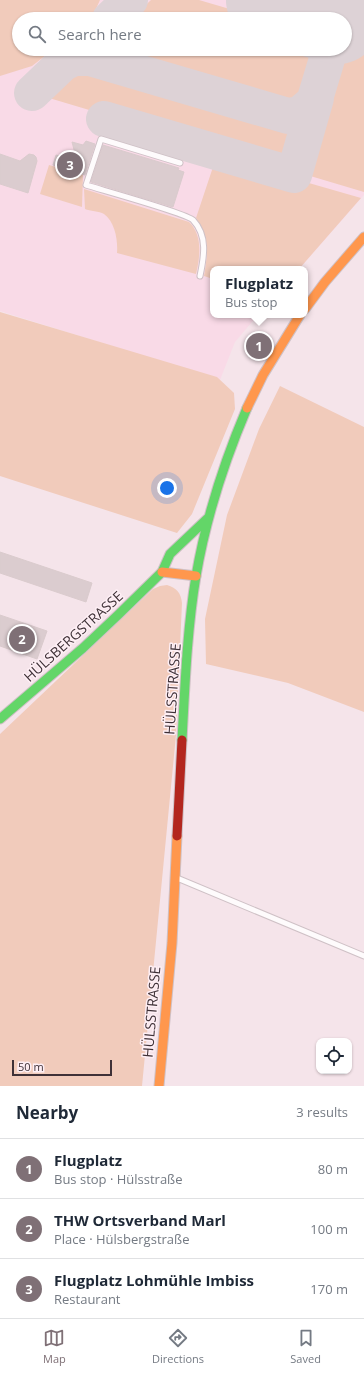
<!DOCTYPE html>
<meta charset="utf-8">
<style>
body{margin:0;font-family:"Open Sans",sans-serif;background:#f6f6f7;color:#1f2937}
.controls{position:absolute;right:12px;bottom:12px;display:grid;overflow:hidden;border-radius:8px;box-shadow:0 1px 3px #0004}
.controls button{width:36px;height:36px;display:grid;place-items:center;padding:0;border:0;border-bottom:1px solid #e0e1e3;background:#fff;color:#1f2937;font:20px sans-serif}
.scale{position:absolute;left:12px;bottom:10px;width:100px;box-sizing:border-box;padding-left:4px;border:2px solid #3f3137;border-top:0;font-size:11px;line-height:14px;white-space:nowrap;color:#3f3137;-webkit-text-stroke:3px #feeff5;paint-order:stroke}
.you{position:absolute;left:167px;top:488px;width:14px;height:14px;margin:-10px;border:3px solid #fff;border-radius:50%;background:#1a73e8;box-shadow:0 0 0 6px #1a73e833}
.badge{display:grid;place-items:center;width:26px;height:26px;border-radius:50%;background:#7f7076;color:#fff;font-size:13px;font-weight:700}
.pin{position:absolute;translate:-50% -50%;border:2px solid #fff;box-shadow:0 1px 4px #0006}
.popup{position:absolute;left:210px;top:266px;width:98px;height:52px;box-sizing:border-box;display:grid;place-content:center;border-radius:8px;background:#fff;filter:drop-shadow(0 1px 3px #0005);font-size:13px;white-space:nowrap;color:#747a83}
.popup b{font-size:15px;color:#1f2937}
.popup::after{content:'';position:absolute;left:50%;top:100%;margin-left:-8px;border:8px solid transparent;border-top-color:#fff}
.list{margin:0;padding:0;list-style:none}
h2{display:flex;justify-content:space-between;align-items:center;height:52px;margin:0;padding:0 16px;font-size:17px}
h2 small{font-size:13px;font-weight:400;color:#747a83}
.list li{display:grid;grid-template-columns:26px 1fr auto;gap:12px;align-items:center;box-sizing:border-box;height:60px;padding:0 16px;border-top:1px solid #e0e1e3}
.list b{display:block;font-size:15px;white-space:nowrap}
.list p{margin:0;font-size:13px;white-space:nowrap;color:#747a83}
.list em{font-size:13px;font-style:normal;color:#747a83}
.icon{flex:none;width:22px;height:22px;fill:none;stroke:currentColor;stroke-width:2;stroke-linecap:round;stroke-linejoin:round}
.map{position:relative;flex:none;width:364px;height:1086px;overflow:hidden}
.search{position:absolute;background:#fff;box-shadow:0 1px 3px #0004;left:12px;right:12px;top:12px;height:44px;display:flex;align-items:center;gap:10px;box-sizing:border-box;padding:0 14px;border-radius:22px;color:#747a83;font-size:15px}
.sheet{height:232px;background:#fff}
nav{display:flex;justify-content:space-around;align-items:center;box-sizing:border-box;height:56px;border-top:1px solid #e0e1e3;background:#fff;font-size:11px;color:#747a83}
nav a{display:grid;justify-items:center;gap:2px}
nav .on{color:#7f7076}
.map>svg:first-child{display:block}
.built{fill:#f9dae7;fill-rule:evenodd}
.green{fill:#f1cbbb}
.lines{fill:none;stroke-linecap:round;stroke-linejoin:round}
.taxiway{stroke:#ddd2d6;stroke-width:36}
.runway{stroke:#ddd2d6;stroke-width:90}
.building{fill:#dbcccf;stroke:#dacbcd}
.lane-casing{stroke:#cfc1c6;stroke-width:7}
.fast-casing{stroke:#cfc1c6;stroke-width:11}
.slow-casing{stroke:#cfc1c6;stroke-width:11}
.jam-casing{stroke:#cfc1c6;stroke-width:11}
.lane{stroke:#fefbfc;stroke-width:5}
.fast{stroke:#63d668;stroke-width:9}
.slow{stroke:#ff974d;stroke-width:9}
.jam{stroke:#b3261e;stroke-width:9}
.labels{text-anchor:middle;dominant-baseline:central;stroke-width:3;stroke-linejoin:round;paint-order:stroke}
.street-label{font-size:14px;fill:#3f3137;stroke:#feeff5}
</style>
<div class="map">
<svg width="364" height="1086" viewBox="0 0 364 1086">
<rect width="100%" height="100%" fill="#f5e4ea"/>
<path class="built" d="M0 0H364V195L299 269H213V315H258L235 342 220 380 0 311ZM19 19H345V49H19Z"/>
<path class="green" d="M0 0H100L95 11 86 19H19V49H54L32 66 0 76Z
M151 0H199L264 19H131Z
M345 43 364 49V192L307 175 304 171 339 49H345Z
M126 49H317C320 57 317 65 315 73 308 97 300 108 274 106L146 67 133 59Z
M86 67 97 68 292 127 297 135 290 162 286 167H280L49 98 76 72Z
M216 158 225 159 361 198 299 269H213V279L204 276C208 252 210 239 196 218Z
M49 165 83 175 82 207 40 194Z
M84 189 189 222C203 235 200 257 196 274L117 253C118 240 115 222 104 214 99 211 90 211 85 209Z
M0 312 217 377 234 393 235 409 192 514 177 533 0 476Z
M280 386 364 427V712L288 683 206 664 205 619 227 515 259 429Z
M167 585C177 588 181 593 182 603L176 735 142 1086H0V734L153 589 160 586Z"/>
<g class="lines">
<path class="taxiway" d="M299 8 321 19
M110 19 130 0
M62 64 74 58H90L288 116 300 114 314 102 330 49
M32 93 78 49
M104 119 294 175 316 98"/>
<path class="runway" d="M271 0 337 19"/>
</g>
<path class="building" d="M86 141 95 144 85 175 53 165 56 155 77 161 72 142 83 145Z
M103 145 179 168 178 170 184 172 173 207 91 182Z
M0 154 20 161 29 154 34 155 36 157 37 161 28 193 0 184Z
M0 552 92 583 86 602 0 573Z
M0 615 47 631 37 659 0 646Z"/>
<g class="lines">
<defs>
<path id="lane" d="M180 163 101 139 86 185C102 190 186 213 193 220 208 236 204 257 200 276
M177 878 364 956"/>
<path id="fast" d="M0 719 83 648 118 615 162 572 170 554 208 518
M182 740C185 685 187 630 196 576 206 518 224 462 247 408"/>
<path id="slow" d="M305 309 325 282 364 237
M247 408 263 375 300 315
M162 572 196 576
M159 1086 172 943 177 836"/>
<path id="jam" d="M177 836 182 740"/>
</defs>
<use href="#lane" class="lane-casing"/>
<use href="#fast" class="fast-casing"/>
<use href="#slow" class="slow-casing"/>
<use href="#jam" class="jam-casing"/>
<use href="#lane" class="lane"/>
<use href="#fast" class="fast"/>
<use href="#slow" class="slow"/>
<use href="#jam" class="jam"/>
</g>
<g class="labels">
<g class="street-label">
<text transform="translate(73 636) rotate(-42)">HÜLSBERGSTRASSE</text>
<text transform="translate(172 689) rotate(-86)">HÜLSSTRASSE</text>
<text transform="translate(151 1012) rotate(-85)">HÜLSSTRASSE</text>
</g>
</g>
</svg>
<div class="controls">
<button><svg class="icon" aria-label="locate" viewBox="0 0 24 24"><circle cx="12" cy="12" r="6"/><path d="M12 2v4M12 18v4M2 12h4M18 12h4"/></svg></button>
</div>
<div class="scale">50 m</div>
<div class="you"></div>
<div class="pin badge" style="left:259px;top:346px">1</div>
<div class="popup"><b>Flugplatz</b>Bus stop</div>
<div class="pin badge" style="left:22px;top:639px">2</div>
<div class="pin badge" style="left:70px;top:165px">3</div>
<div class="search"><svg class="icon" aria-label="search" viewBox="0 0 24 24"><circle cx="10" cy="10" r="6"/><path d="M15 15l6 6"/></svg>Search here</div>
</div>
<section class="sheet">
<h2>Nearby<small>3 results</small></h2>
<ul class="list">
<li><span class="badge">1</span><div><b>Flugplatz</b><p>Bus stop · Hülsstraße</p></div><em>80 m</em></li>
<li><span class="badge">2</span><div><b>THW Ortsverband Marl</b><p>Place · Hülsbergstraße</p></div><em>100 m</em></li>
<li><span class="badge">3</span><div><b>Flugplatz Lohmühle Imbiss</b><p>Restaurant</p></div><em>170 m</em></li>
</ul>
</section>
<nav>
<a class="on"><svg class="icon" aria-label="map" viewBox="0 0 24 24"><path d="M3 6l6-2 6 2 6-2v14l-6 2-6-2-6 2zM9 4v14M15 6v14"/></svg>Map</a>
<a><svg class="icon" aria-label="directions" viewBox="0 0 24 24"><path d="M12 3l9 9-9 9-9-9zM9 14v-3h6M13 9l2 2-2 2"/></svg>Directions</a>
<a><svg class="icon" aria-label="saved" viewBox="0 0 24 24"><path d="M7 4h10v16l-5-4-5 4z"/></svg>Saved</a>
</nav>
